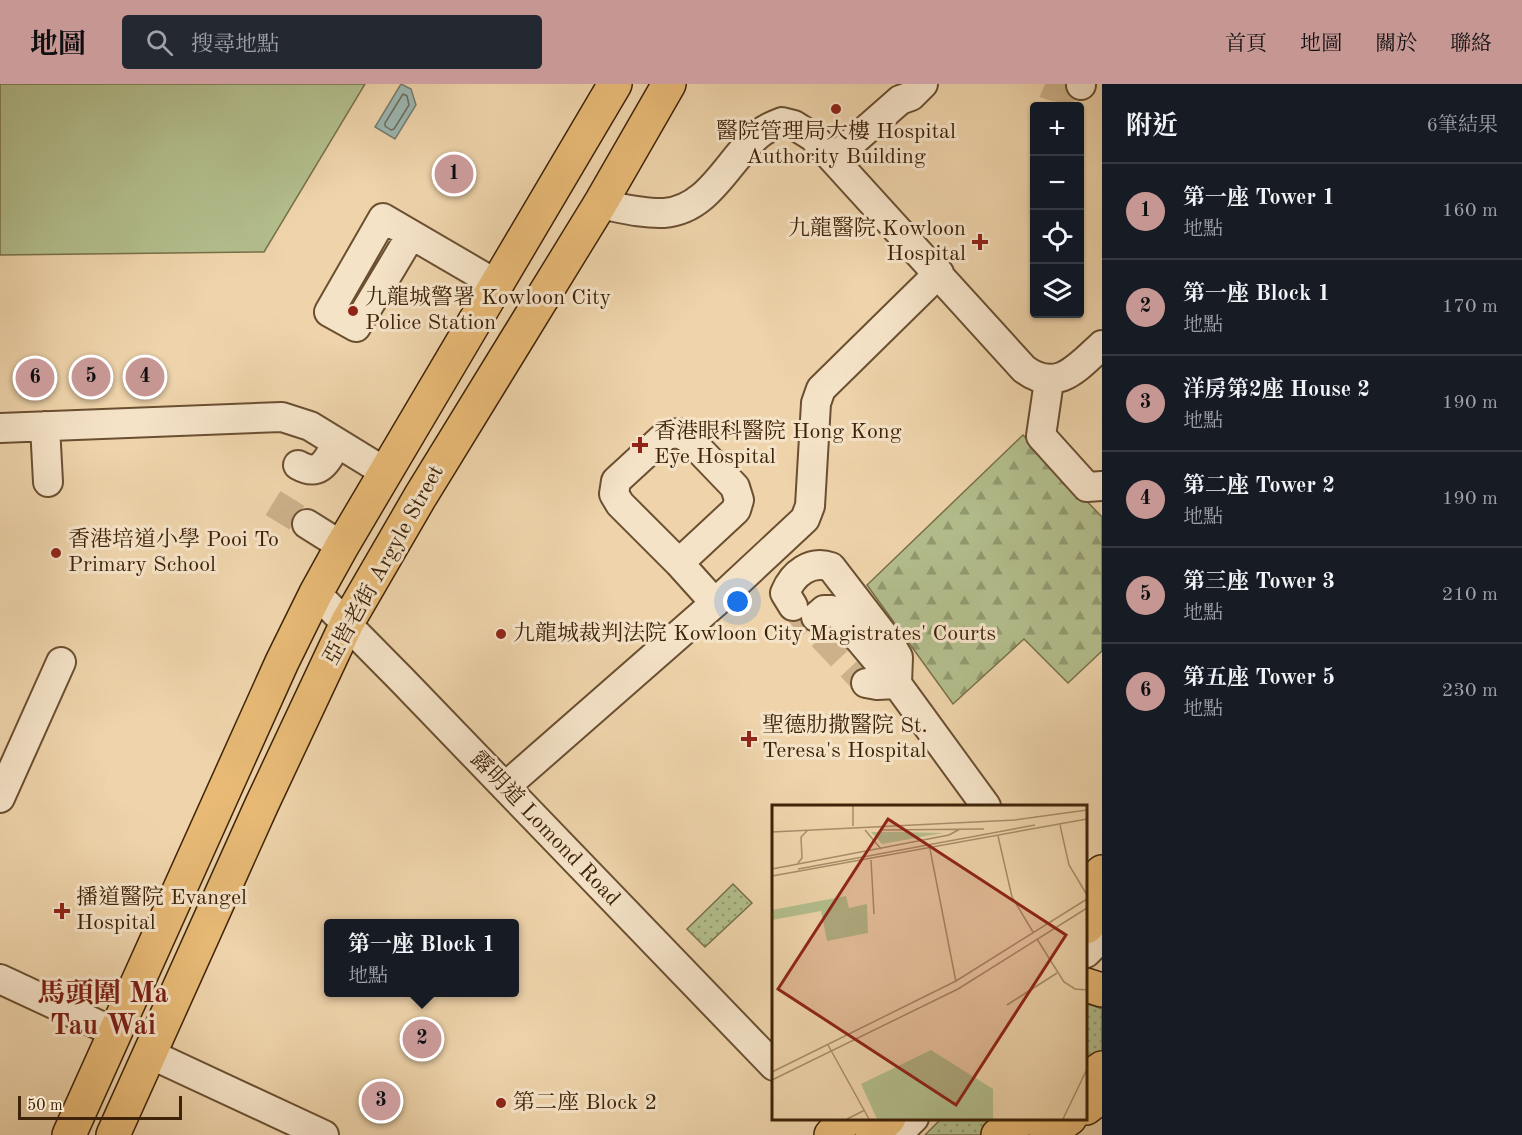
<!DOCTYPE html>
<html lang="zh-TW">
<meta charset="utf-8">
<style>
body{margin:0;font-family:"Old Standard TT","Noto Serif TC",serif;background:#242831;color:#f1f3f6}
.controls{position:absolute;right:18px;top:18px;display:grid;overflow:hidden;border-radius:6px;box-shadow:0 2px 4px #0004}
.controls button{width:54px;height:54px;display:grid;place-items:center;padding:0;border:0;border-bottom:2px solid #363941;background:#171b24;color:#f1f3f6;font:30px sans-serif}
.scale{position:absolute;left:18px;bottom:15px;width:164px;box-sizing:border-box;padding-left:6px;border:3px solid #3e2308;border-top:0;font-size:16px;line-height:21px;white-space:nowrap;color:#3e2308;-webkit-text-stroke:4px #f5e3c8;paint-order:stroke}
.you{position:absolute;left:738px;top:518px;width:21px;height:21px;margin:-15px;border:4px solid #fff;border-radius:50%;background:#1a73e8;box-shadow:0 0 0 9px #1a73e833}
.badge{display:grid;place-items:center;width:39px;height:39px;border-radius:50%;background:#c59692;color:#111;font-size:20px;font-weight:700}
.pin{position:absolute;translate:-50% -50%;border:3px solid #fff;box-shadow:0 2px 6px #0006}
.popup{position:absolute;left:324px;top:835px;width:195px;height:78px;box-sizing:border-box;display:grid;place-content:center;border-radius:6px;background:#171b24;filter:drop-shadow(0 2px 4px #0005);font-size:20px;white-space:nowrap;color:#9ea1a6}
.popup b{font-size:22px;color:#f1f3f6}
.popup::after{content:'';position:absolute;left:50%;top:100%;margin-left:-12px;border:12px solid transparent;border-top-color:#171b24}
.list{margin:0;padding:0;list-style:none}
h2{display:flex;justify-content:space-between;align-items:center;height:78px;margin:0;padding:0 24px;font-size:26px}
h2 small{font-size:20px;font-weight:400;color:#9ea1a6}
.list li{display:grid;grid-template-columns:39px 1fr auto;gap:18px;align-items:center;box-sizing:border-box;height:96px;padding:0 24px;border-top:2px solid #363941}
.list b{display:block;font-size:22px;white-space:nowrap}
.list p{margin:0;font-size:20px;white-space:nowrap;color:#9ea1a6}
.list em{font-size:20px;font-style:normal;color:#9ea1a6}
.icon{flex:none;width:33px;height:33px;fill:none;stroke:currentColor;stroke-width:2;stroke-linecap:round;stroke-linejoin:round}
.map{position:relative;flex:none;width:1102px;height:1051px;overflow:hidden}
header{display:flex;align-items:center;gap:36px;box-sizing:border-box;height:84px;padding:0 30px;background:#c59692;color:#111}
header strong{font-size:28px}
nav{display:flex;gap:33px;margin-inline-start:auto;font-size:21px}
.search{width:420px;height:54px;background:#242831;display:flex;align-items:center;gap:15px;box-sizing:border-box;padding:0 21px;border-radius:6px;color:#9ea1a6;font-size:22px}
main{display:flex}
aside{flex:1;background:#171b24}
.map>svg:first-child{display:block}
.forest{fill:url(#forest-firs);stroke:#78704a;stroke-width:1.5}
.park{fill:url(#park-dots);stroke:#78704a;stroke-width:1.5}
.pitch{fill:#b3be8d;stroke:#78704a;stroke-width:1.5}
.water{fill:#9cb7b2;stroke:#767c6e;stroke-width:1.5}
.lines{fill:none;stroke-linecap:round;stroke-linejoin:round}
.shore{stroke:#6d6d5d;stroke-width:1.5}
.minor-tunnel{stroke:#ccb18a;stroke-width:28;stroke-dasharray:28 14;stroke-linecap:butt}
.minor-casing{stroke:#6a4f31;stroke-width:32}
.major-casing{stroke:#3e2308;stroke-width:36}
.minor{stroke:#f5e3c8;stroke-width:28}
.major{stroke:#e8ba76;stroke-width:33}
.poi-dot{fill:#8f2418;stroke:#f5e3c8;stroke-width:2}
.labels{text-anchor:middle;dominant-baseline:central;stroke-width:6;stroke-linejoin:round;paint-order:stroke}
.poi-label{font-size:22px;fill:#3e2308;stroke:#f5e3c8;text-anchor:start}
.street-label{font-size:22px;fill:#3e2308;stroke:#f5e3c8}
.district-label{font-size:28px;font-weight:bold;fill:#7a1f14;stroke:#f5e3c8}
.inset-road{fill:none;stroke:#a88d6a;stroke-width:1.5}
.view{fill:#8f2418;fill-opacity:0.15;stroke:#8f2418;stroke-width:3}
.inset-edge{fill:none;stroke:#3e2308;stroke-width:3}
</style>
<header>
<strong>地圖</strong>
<div class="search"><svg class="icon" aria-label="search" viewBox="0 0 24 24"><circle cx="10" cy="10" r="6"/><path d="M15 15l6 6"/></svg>搜尋地點</div>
<nav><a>首頁</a><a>地圖</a><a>關於</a><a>聯絡</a></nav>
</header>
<main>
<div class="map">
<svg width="1102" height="1051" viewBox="0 0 1102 1051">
<defs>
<pattern id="forest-firs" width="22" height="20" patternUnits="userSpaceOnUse" patternTransform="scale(1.5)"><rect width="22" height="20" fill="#b3be8d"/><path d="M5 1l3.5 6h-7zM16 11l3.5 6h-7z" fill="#939a71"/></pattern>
<pattern id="park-dots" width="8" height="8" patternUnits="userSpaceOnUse" patternTransform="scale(1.5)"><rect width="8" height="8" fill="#b3be8d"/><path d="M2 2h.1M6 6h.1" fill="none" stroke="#939a71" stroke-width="1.8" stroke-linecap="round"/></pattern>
</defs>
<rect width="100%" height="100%" fill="#efd4ab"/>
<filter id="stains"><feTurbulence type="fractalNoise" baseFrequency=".00333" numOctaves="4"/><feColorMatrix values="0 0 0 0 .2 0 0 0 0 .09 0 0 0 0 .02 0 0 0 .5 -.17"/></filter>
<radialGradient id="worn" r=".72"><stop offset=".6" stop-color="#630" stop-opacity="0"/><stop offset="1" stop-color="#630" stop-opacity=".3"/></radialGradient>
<path class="forest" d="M1023 351 1102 433V567L1068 599 1024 555 953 620 867 501Z"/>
<path class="park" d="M733 800 752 819 705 863 687 845Z
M1086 919 1102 925V972L1086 983Z
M942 1034 1013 1035 1020 1051H925Z"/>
<path class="pitch" d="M0 0H365L264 168 0 171Z"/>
<path class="water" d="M401 0 411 5 416 21 395 55 375 43Z"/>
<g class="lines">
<path class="shore" d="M403 10 407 12 409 21 394 45 391 46 385 42V39Z"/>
<path class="minor-tunnel" d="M1045 0C1057 5 1069 6 1081 1
M273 419 307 440
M793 522 866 599"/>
<defs>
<path id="minor" d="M1081 1V0
M833 75 900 16 911 12 923 0
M600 120C621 124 643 130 664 129 709 126 728 76 758 51 765 45 774 41 782 38L794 41 813 53 1024 285C1057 310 1078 283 1102 261
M411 151 356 243 329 228 383 134 496 200
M1049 297 1041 352 1087 403 1102 402
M45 342 48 398
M0 344 282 333 310 342 385 388
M298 381C321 394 327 376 337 359
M307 440 342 462
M679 479 736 426 739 416 735 403 688 354 678 349 666 351 616 397 614 410 620 420 679 479 715 519
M316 509 402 596 774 982
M793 522 785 509C793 489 811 476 831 483L891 561 898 573 897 600
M816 533 824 526H832L839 531 897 600 986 722
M866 599 877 601 897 600
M505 703 715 519 805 435 810 422 816 319 821 305 939 189
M0 714 61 578
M1086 869 1102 853
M0 895 116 949
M150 970 324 1051
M897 1051 914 1034"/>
<path id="major" d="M1086 804 1102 788
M1086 843 1102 827
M1086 901 1102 906
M1086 995 1102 984
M1086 1024 1102 1012
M69 1051 282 578 316 509 342 462 615 0
M113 1051 262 720 347 539 420 413 600 120 669 0
M831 1051 848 1034
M872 1051 889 1034
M998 1051 1024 1034
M1046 1051 1070 1034"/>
</defs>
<use href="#minor" class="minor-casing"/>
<use href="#major" class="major-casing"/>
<use href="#minor" class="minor"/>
<use href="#major" class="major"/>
</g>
<g class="poi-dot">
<circle cx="836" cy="25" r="6"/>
<path d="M977 149h6v6h6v6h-6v6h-6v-6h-6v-6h6z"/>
<circle cx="353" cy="227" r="6"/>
<path d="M637 352h6v6h6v6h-6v6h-6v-6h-6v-6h6z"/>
<circle cx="56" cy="469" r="6"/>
<circle cx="501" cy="550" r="6"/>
<path d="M746 646h6v6h6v6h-6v6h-6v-6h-6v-6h6z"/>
<path d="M59 818h6v6h6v6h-6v6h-6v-6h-6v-6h6z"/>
<circle cx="501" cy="1019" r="6"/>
</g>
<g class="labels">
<g class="poi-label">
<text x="836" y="48" text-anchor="middle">醫院管理局大樓 Hospital<tspan x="836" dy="25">Authority Building</tspan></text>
<text x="966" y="145" text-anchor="end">九龍醫院 Kowloon<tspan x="966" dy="25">Hospital</tspan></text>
<text x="365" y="214">九龍城警署 Kowloon City<tspan x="365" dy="25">Police Station</tspan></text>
<text x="654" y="348">香港眼科醫院 Hong Kong<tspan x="654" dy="25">Eye Hospital</tspan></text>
<text x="68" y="456">香港培道小學 Pooi To<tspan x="68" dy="25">Primary School</tspan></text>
<text x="513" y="550">九龍城裁判法院 Kowloon City Magistrates' Courts</text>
<text x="762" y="642">聖德肋撒醫院 St.<tspan x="762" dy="25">Teresa's Hospital</tspan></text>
<text x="76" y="814">播道醫院 Evangel<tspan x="76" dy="25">Hospital</tspan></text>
<text x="513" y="1019">第二座 Block 2</text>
</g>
<g class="street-label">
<text transform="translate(384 481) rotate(-61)">亞皆老街 Argyle Street</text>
<text transform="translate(545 745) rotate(46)">露明道 Lomond Road</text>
</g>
<g class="district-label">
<text x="103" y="911">馬頭圍 Ma<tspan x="103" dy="32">Tau Wai</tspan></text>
</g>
</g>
<g transform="translate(772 721)">
<rect width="315" height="315" fill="#efd4ab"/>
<path d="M74 91 77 103 95 99 96 128 55 136 49 106 0 115V105Z" fill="#b3be8d"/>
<path d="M99 27H128L171 28 110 39Z" fill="#b3be8d"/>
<path d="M159 245 221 284V314H105L89 279Z" fill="#b3be8d"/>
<path class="inset-road" d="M288 20 297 60 315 90M81 21V1M93 25 109 44M109 25 212 24M0 27 243 15 315 5M226 31 240 92 261 127M157 39 184 177M99 55 102 109M26 58 30 53 29 32 36 25M0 64 177 30 188 24M26 64 263 20M0 71 315 14M265 134 292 177 303 184 315 185M235 200 285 168M56 240 97 314M0 267 184 176 315 94M0 275 186 184 315 103M75 314 93 305M291 314 315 264"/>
<path class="view" d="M116 14 294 130 184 300 6 184Z"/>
<rect width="315" height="315" class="inset-edge"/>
</g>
<rect width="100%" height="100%" filter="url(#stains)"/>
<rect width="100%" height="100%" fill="url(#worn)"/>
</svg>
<div class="controls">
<button>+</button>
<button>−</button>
<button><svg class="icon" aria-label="locate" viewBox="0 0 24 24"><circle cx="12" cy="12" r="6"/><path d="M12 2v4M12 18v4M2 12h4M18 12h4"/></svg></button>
<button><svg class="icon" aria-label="layers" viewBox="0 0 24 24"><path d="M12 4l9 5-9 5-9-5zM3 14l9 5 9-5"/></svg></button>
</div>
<div class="scale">50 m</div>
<div class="you"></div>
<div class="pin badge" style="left:454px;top:90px">1</div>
<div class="pin badge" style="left:422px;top:955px">2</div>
<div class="popup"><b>第一座 Block 1</b>地點</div>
<div class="pin badge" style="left:381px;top:1017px">3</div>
<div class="pin badge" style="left:145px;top:293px">4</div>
<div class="pin badge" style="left:91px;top:293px">5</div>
<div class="pin badge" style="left:35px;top:294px">6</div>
</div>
<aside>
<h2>附近<small>6筆結果</small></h2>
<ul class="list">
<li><span class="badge">1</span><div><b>第一座 Tower 1</b><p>地點</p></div><em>160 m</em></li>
<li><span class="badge">2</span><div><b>第一座 Block 1</b><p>地點</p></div><em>170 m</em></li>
<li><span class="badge">3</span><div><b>洋房第2座 House 2</b><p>地點</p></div><em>190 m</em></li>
<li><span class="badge">4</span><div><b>第二座 Tower 2</b><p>地點</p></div><em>190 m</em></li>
<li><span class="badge">5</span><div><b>第三座 Tower 3</b><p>地點</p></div><em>210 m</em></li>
<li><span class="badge">6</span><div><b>第五座 Tower 5</b><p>地點</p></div><em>230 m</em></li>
</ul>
</aside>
</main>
